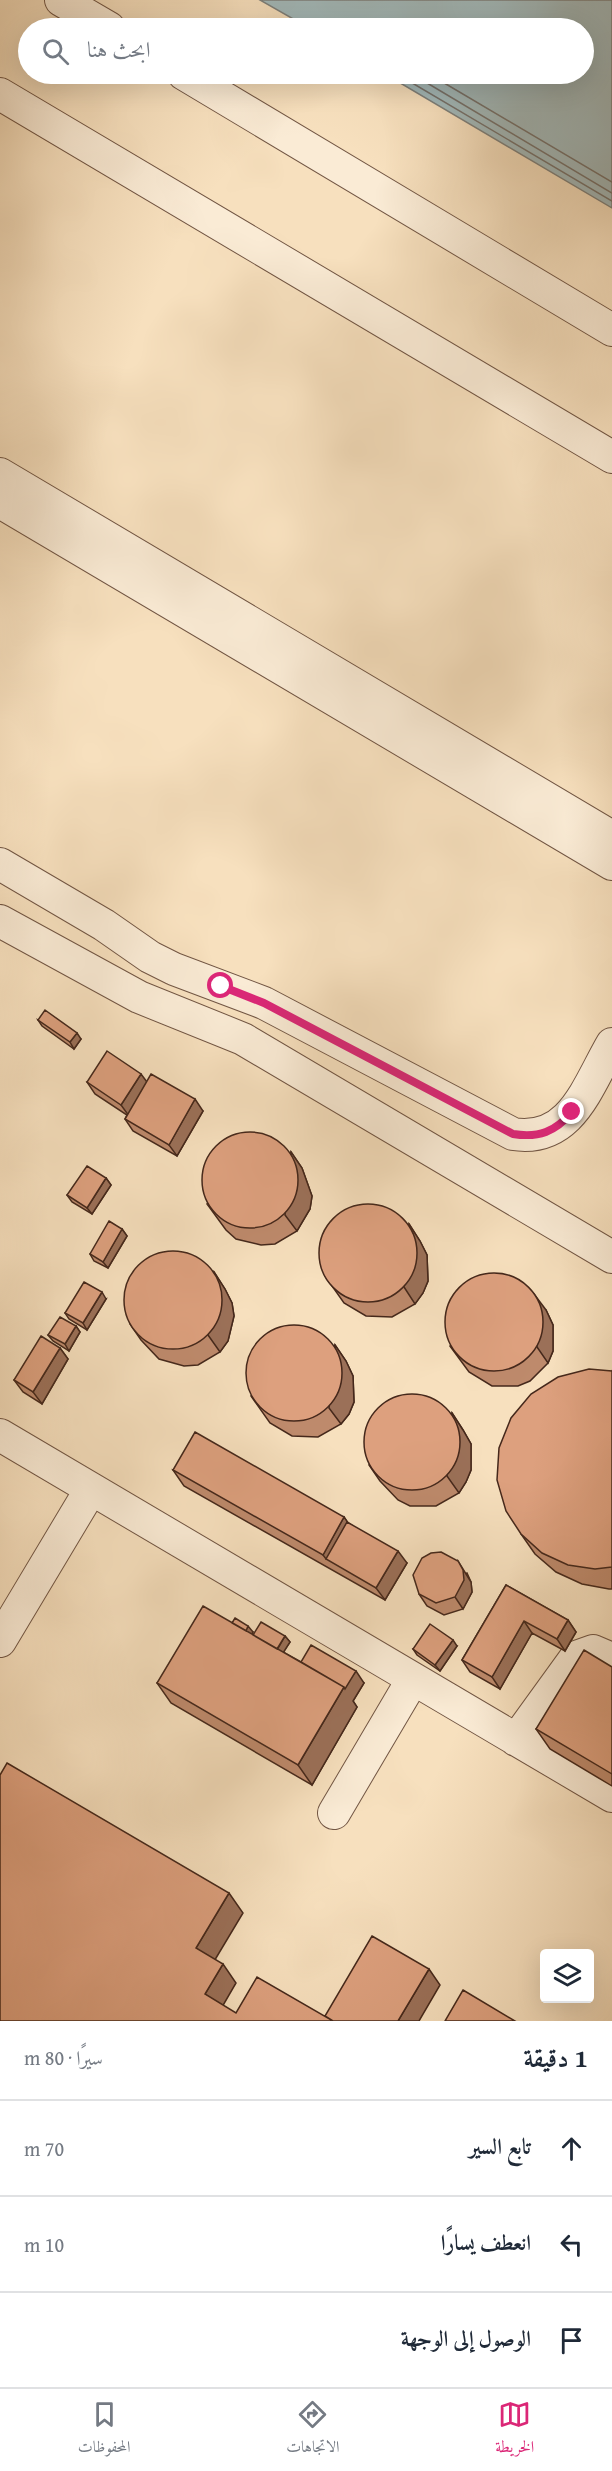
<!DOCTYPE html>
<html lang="ar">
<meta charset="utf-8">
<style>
body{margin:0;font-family:"Gentium Book Plus",Amiri,serif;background:#f6f6f7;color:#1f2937;direction:rtl}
.controls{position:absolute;right:18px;bottom:18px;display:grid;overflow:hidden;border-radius:6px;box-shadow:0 6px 24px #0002}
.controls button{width:54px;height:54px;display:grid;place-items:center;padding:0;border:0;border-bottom:2px solid #e0e1e3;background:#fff;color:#1f2937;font:30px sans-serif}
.stop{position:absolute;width:18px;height:18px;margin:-14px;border:4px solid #db2777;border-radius:50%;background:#fff}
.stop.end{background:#db2777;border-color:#fff;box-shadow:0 2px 6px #0008}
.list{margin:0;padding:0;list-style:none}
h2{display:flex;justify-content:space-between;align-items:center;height:78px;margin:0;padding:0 24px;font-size:26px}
h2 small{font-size:20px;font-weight:400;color:#747a83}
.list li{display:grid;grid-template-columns:39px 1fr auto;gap:18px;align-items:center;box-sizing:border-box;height:96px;padding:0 24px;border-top:2px solid #e0e1e3}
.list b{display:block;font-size:22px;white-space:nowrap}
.list em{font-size:20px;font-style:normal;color:#747a83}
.icon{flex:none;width:33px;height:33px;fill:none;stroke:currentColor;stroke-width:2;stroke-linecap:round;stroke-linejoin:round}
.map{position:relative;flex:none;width:612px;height:2021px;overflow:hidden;direction:ltr}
.search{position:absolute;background:#fff;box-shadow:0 6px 24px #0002;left:18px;right:18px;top:18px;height:66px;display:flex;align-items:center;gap:15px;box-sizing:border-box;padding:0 21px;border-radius:33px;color:#747a83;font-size:22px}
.sheet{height:366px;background:#fff}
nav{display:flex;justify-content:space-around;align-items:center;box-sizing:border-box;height:84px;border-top:2px solid #e0e1e3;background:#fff;font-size:16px;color:#747a83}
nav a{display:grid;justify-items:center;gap:3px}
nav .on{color:#db2777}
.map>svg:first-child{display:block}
.water{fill:#a2babc;stroke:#7d807c;stroke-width:1.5}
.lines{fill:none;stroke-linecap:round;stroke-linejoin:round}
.shore{stroke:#74716c;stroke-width:1.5}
.minor-casing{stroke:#725644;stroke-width:34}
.minor{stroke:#faebd5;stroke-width:32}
.wall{fill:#be8a6c;stroke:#45281b;stroke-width:1.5}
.shaded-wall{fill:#9b7058;stroke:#45281b;stroke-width:1.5}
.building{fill:#dda07e;stroke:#45281b;stroke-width:1.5}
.route{stroke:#db2777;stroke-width:8}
</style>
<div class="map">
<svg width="612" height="2021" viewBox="0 0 612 2021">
<rect width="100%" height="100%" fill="#f7e0be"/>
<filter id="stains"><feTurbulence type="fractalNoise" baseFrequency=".00333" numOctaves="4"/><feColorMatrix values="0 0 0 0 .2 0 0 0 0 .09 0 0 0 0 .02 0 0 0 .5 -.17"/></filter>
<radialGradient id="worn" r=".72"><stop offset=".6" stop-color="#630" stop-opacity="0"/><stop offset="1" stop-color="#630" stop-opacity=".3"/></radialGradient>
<path class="water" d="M260 0H612V208L385 74H584V28H309Z"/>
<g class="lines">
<path class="shore" d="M397 74 612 201
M412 74 612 193
M429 74 612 182"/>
<defs>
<path id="minor" d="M61 0 109 28
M184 74 612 330
M0 94 612 457
M0 474 612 837
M0 502 612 864
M0 864 104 925 150 957 174 969 264 1003 513 1134C571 1143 587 1087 612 1044
M0 921 139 997 243 1039 612 1257
M0 1435 612 1796
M0 1641 91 1489
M516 1740 576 1657 593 1651 612 1659
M334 1813 413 1679"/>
</defs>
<use href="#minor" class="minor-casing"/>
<use href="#minor" class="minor"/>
</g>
<path class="wall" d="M38 1020 81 1039 74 1049 42 1026Z
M87 1082H147L203 1111 177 1156 133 1131 125 1119 127 1115 95 1094Z
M291 1152 302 1168 312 1196 310 1209 297 1231 275 1244 261 1245 236 1239 226 1230 207 1204Z
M106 1178 111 1185 92 1214 72 1202 67 1195Z
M409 1224 420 1241 427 1255 428 1281 423 1293 415 1304 392 1317 366 1316 344 1303 325 1276Z
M122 1229 127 1236 108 1268 94 1261 90 1254Z
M214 1272 225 1289 232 1303 234 1316 228 1341 220 1352 198 1365 184 1366 159 1359 141 1340 130 1324Z
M106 1299 87 1330 69 1319 65 1313Z
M546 1310 553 1325V1351L548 1363 530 1381 518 1386H492L469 1372 450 1346Z
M76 1326 80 1332 69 1351 53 1341 48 1335Z
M335 1345 346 1361 353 1376 354 1402 349 1414 341 1424 318 1437 292 1436 270 1423 251 1396Z
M60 1348 68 1359 42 1404 23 1392 14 1380Z
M612 1371V1589H609L582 1584 556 1572 535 1554 521 1534Z
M452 1413 463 1430 471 1444V1470L466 1482 459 1493 436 1506H410L398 1500 380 1481 369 1465Z
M173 1470 344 1517 347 1522 407 1563 385 1600 184 1486Z
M467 1573 471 1582 472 1592 463 1609 444 1615 427 1606 419 1594Z
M506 1585 568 1620 576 1632 565 1651 532 1633 500 1689 470 1672 462 1660Z
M232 1623 253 1632 252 1634 253 1635 285 1636 290 1642 283 1652 301 1662 364 1683 353 1701 357 1707 312 1785 171 1703 157 1683Z
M457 1646 440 1671 417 1655 413 1649Z
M612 1667V1786L550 1749 536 1729Z"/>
<path class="shaded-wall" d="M77 1033 81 1039 74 1049 70 1042Z
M141 1074 150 1086 129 1116 121 1105Z
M195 1099 203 1111 177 1156 169 1145Z
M291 1152 302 1168 312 1196 310 1209 297 1231 285 1215Z
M106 1178 111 1185 92 1214 87 1208Z
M409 1224 420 1241 427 1255 428 1281 423 1293 415 1304 404 1287Z
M122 1229 127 1236 108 1268 103 1262Z
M214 1272 225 1289 232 1303 234 1316 228 1341 220 1352 208 1335Z
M102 1292 106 1299 87 1330 83 1323Z
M534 1294 546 1310 553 1325V1351L548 1363 537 1347Z
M76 1326 80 1332 69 1351 65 1344Z
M335 1345 346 1361 353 1376 354 1402 349 1414 341 1424 329 1408Z
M60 1348 68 1359 42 1404 33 1392Z
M452 1413 463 1430 471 1444V1470L466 1482 459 1493 447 1476Z
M344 1517 356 1534 326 1559 323 1555Z
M398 1551 407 1563 385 1600 376 1588Z
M458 1561 471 1582 472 1592 463 1609 455 1597Z
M568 1620 576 1632 565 1651 557 1639Z
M524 1621 532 1633 500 1689 492 1677Z
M248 1626 253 1632 249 1638 245 1632Z
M285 1636 290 1642 278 1661 274 1655Z
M453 1640 457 1646 440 1671 435 1665Z
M356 1671 364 1683 353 1701 357 1707 312 1785 298 1765 344 1687Z
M229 1893 243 1913 210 1968 196 1948Z
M223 1964 236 1983 218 2014 205 1994Z
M429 1969 440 1985 419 2021H398Z"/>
<path class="building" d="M45 1010 77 1033 70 1042 38 1020Z
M107 1051 141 1074 121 1105 87 1082Z
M151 1074 195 1099 169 1145 125 1119Z
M202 1180a48 48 0 1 1 96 0a48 48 0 1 1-96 0Z
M87 1166 106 1178 87 1208 67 1195Z
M319 1253a49 49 0 1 1 98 0a49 49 0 1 1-98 0Z
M109 1221 122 1229 103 1262 90 1254Z
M124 1300a49 49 0 1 1 98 0a49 49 0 1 1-98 0Z
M445 1322a49 49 0 1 1 98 0a49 49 0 1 1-98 0Z
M84 1282 102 1292 83 1323 65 1313Z
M60 1317 76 1326 65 1344 48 1335Z
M246 1373a48 48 0 1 1 96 0a48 48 0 1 1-96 0Z
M41 1336 60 1348 33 1392 14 1380Z
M589 1369 612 1371V1567L595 1569 568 1565 542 1553 521 1534 506 1511 497 1480 499 1448 511 1418 531 1394 558 1377Z
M364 1442a48 48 0 1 1 96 0a48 48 0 1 1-96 0Z
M195 1432 344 1517 323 1555 173 1470Z
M347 1522 398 1551 376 1588 326 1559Z
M441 1552 458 1561 463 1570 464 1580 455 1597 436 1603 419 1594 413 1575 422 1558 431 1553Z
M506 1585 568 1620 557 1639 524 1621 492 1677 462 1660Z
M203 1606 344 1687 298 1765 157 1683Z
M235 1618 248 1626 246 1631 232 1623Z
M261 1622 285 1636 277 1649 253 1635Z
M430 1624 453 1640 435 1665 413 1649Z
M311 1645 356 1671 345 1689 344 1687 301 1662Z
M584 1650 612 1667V1774L536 1729Z
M7 1763 229 1893 196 1948 223 1964 205 1994 236 2013 257 1977 333 2021H0V1775Z
M372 1936 429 1969 398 2021H333L325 2016Z
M463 1990 515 2021H445Z"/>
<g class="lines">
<path class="route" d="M221 986 264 1003 513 1134C539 1138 555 1132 572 1112"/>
</g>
<rect width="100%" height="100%" filter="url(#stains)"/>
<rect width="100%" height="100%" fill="url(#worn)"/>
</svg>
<div class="controls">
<button><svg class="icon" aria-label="layers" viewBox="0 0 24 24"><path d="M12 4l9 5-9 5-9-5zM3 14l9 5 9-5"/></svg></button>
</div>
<div class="stop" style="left:221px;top:986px"></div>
<div class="stop end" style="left:572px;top:1112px"></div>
<div class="search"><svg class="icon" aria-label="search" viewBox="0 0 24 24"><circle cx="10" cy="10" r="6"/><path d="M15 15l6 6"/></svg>ابحث هنا</div>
</div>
<section class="sheet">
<h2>1 دقيقة<small>سيرًا · 80 m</small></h2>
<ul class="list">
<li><svg class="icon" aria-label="ahead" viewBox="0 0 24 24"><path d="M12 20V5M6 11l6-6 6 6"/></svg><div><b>تابع السير</b></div><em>70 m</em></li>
<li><svg class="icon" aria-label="left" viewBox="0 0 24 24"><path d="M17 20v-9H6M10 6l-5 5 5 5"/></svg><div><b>انعطف يسارًا</b></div><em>10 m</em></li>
<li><svg class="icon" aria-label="arrive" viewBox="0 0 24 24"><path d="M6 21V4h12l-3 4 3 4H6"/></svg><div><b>الوصول إلى الوجهة</b></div></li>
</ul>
</section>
<nav>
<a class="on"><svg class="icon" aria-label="map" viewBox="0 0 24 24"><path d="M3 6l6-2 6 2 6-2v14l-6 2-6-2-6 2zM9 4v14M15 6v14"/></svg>الخريطة</a>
<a><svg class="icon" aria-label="directions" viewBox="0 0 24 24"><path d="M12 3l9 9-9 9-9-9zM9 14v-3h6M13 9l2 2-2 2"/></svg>الاتجاهات</a>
<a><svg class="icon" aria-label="saved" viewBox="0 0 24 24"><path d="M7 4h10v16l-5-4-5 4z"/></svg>المحفوظات</a>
</nav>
